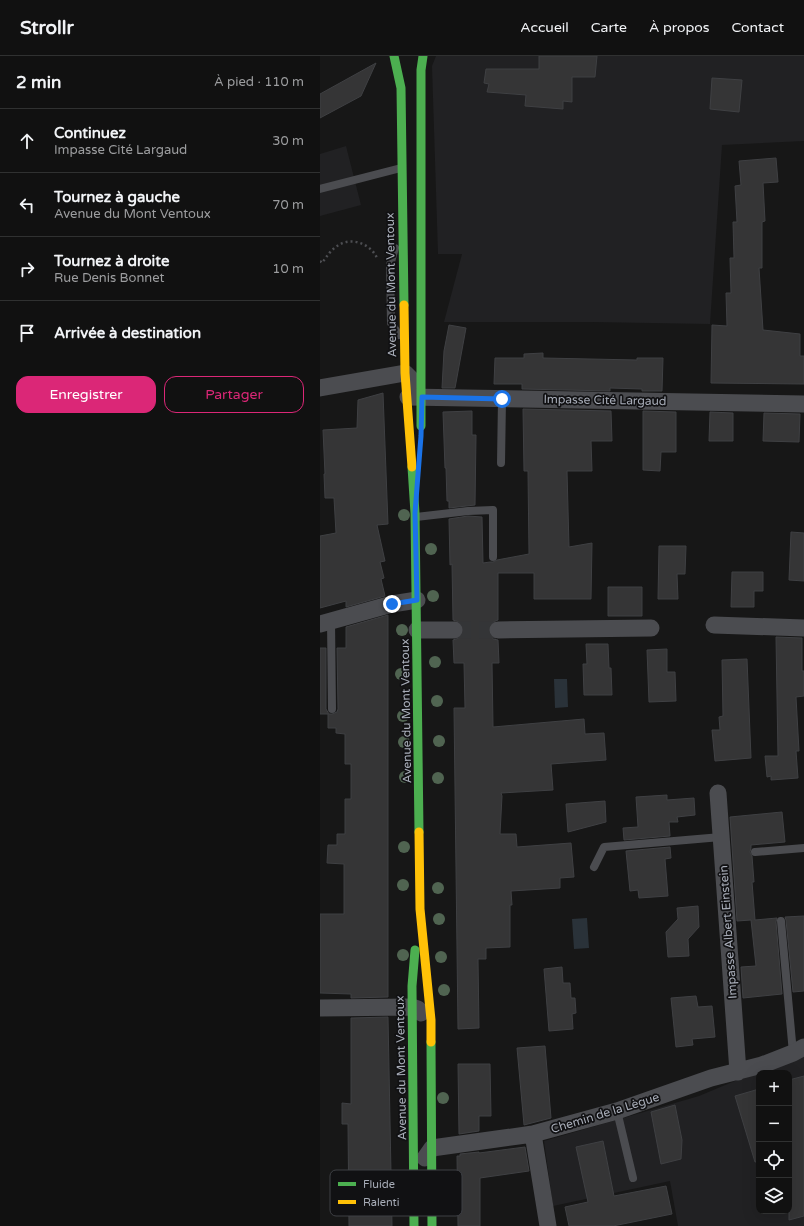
<!DOCTYPE html>
<html lang="fr">
<meta charset="utf-8">
<style>
body{margin:0;font-family:"Varela Round",sans-serif;background:#1a1a1a;color:#f1f3f6}
.controls{position:absolute;right:12px;bottom:12px;display:grid;overflow:hidden;border-radius:8px;box-shadow:0 4px 16px #0002}
.controls button{width:36px;height:36px;display:grid;place-items:center;padding:0;border:0;border-bottom:1px solid #303131;background:#111;color:#f1f3f6;font:20px sans-serif}
.stop{position:absolute;width:12px;height:12px;margin:-9px;border:3px solid #1a73e8;border-radius:50%;background:#fff}
.stop.end{background:#1a73e8;border-color:#fff;box-shadow:0 1px 4px #0008}
.list{margin:0;padding:0;list-style:none}
h2{display:flex;justify-content:space-between;align-items:center;height:52px;margin:0;padding:0 16px;font-size:17px}
h2 small{font-size:13px;font-weight:400;color:#9c9d9f}
.list li{display:grid;grid-template-columns:26px 1fr auto;gap:12px;align-items:center;box-sizing:border-box;height:64px;padding:0 16px;border-top:1px solid #303131}
.list b{display:block;font-size:15px;white-space:nowrap}
.list p{margin:0;font-size:13px;white-space:nowrap;color:#9c9d9f}
.list em{font-size:13px;font-style:normal;color:#9c9d9f}
.actions{display:flex;gap:8px;padding:12px 16px}
.actions a{flex:1;padding:9px 0;border:1px solid #db2777;border-radius:12px;text-align:center;font-size:14px;color:#db2777}
.actions .main{background:#db2777;color:#fff}
.icon{flex:none;width:22px;height:22px;fill:none;stroke:currentColor;stroke-width:2;stroke-linecap:round;stroke-linejoin:round}
.map{position:relative;flex:none;width:484px;height:1170px;overflow:hidden}
header{display:flex;align-items:center;gap:24px;box-sizing:border-box;height:56px;padding:0 20px;background:#111;border-bottom:1px solid #303131}
header strong{font-size:19px}
nav{display:flex;gap:22px;margin-inline-start:auto;font-size:14px}
main{display:flex}
aside{flex:1;background:#111}
.map>svg:first-child{display:block}
.built{fill:#212123;fill-rule:evenodd}
.water{fill:#2a3239}
.building{fill:#353536;stroke:#3f4043}
.lines{fill:none;stroke-linecap:round;stroke-linejoin:round}
.street-tunnel{stroke:#343537;stroke-width:17;stroke-dasharray:17 8;stroke-linecap:butt}
.path{stroke:#4d4e52;stroke-width:2.5;stroke-dasharray:2 3;stroke-linecap:butt}
.lane{stroke:#4b4c50;stroke-width:8}
.street{stroke:#4b4c50;stroke-width:17}
.fast{stroke:#4caf50;stroke-width:9}
.slow{stroke:#ffc107;stroke-width:9}
.tree{fill:#506451}
.route{stroke:#1a73e8;stroke-width:5}
.labels{text-anchor:middle;dominant-baseline:central;stroke-width:3.5;stroke-linejoin:round;paint-order:stroke}
.street-label{font-size:12px;fill:#a8adb8;stroke:#111113}
.key{fill:#111113;stroke:#3e4045;stroke-width:1}
.key-label{font-size:11px;fill:#a8adb8}
</style>
<header>
<strong>Strollr</strong>
<nav><a>Accueil</a><a>Carte</a><a>À propos</a><a>Contact</a></nav>
</header>
<main>
<aside>
<h2>2 min<small>À pied · 110 m</small></h2>
<ul class="list">
<li><svg class="icon" aria-label="ahead" viewBox="0 0 24 24"><path d="M12 20V5M6 11l6-6 6 6"/></svg><div><b>Continuez</b><p>Impasse Cité Largaud</p></div><em>30 m</em></li>
<li><svg class="icon" aria-label="left" viewBox="0 0 24 24"><path d="M17 20v-9H6M10 6l-5 5 5 5"/></svg><div><b>Tournez à gauche</b><p>Avenue du Mont Ventoux</p></div><em>70 m</em></li>
<li><svg class="icon" aria-label="right" viewBox="0 0 24 24"><path d="M7 20v-9h11M14 6l5 5-5 5"/></svg><div><b>Tournez à droite</b><p>Rue Denis Bonnet</p></div><em>10 m</em></li>
<li><svg class="icon" aria-label="arrive" viewBox="0 0 24 24"><path d="M6 21V4h12l-3 4 3 4H6"/></svg><div><b>Arrivée à destination</b></div></li>
</ul>
<div class="actions"><a class="main">Enregistrer</a><a>Partager</a></div>
</aside>
<div class="map">
<svg width="484" height="1170" viewBox="0 0 484 1170">
<rect width="100%" height="100%" fill="#171717"/>
<path class="built" d="M116 0H484V85L402 89 390 268 272 266H124L142 198H118L112 10Z
M26 90 41 149 0 160V98Z
M484 996V1170H358L350 1125 233 1150 224 1085 379 1040ZM439 1017H469V1155H439Z"/>
<path class="water" d="M234 623H247L248 651 235 652Z
M267 862 269 892 254 893 252 863Z"/>
<path class="building" d="M219 0H277L275 21H252V46L243 45V53L205 50 206 39 167 36 169 28 164 27 166 13H219Z
M56 7 41 40 0 62V38Z
M392 22 422 24 419 56 390 53Z
M456 102 458 126 443 127 445 165 442 166V212H439L443 274 480 278V300H484V328L391 327 392 269 407 270 406 237H411L410 202H414L413 166H417L415 130 421 129 419 105Z
M129 269 146 272 135 332H122L124 295Z
M223 297V302L317 304V302H343L342 335H322V333L290 332V335L202 333V328H174L175 302H204V298Z
M63 337 68 468 57 469 65 505 60 506 64 522 61 523 65 540 26 551V545L0 552V480L16 477 14 442H5L4 418H5L3 374 37 372 38 344Z
M203 353 291 355 292 385H271L272 415H247L249 491 272 487 271 543H214V517H178V564L173 566 170 569 168 574 170 579 173 583 178 584 179 607H172L173 671 264 663 265 678 284 677 286 704 231 708 233 734 181 737 182 740 180 778H196L197 791 251 787 254 821 240 822V832L191 835 192 849H190V891L166 892V903H158L159 972 138 973 134 652H145L144 607H134L133 584 139 582 143 579 144 574 143 569 139 566 133 564 132 508 130 509 129 463 148 460 162 461 163 507 170 506H173L177 504 209 498 208 415H204Z
M152 355V379H156L155 449 129 452V445H127L126 412H125L123 356Z
M323 355 356 356V396H341L340 415 323 414Z
M390 356 413 357V385H389Z
M444 357 480 358 479 386 443 385Z
M471 476 484 477V525L469 524Z
M339 490H366L365 518H357L358 543H338Z
M412 516H443V535H434V551H411Z
M288 531H322V560H288Z
M68 559V941L31 942V938L0 937V858H24V808L7 807 8 789H17V778H25V743H31V708H25V678L16 677V672H8V658H0V592H6V653L9 658H12L17 656 18 653 17 592H26V571Z
M456 581 482 582V615H484V640L476 641 479 695H476L478 722 451 724V720L447 721 445 700H458Z
M266 588H288L289 612H291L292 639H264L263 608H267Z
M347 593V616H355L356 645 329 646 327 594Z
M427 603 431 702 395 705 392 674H400L399 661 403 660 402 604Z
M347 739V744L374 742 375 759 357 761 358 766H349L350 780 304 784 303 772 318 771 316 741Z
M285 745 286 766 248 776 246 748Z
M462 756 465 786 431 789V792L430 796 432 800 434 826H432L435 864 457 862 456 866 462 938 423 942 421 911 436 910 431 864 417 865 410 761Z
M350 791 351 802 345 803 348 840 319 842 318 834 310 835 306 795Z
M378 850 379 871 368 883 369 900 348 901 346 876 358 863 357 852Z
M484 860V935L473 936 466 864 465 861Z
M242 911 243 927H250L251 942H255L256 957 252 958 253 973 229 975 224 913Z
M376 940 378 951 392 950 395 981 372 983 373 989 356 991 351 942Z
M68 961 72 1170H29L28 1068H22V1047L31 1048V962Z
M225 990 231 1062 204 1069 197 992Z
M138 1008H170L171 1060H159V1075L139 1078Z
M484 1020V1160L469 1164V1024Z
M439 1033V1105L435 1106 415 1040Z
M355 1049 362 1084 361 1103 341 1108 331 1056Z
M283 1085 294 1140 346 1130 352 1158 293 1170H249L245 1151 268 1146 256 1091Z
M205 1091 209 1115 160 1122V1170H138L137 1100H140V1098L159 1096V1097Z"/>
<g class="lines">
<path class="street-tunnel" d="M134 574H178"/>
<path class="path" d="M0 205 2 207C7 200 11 194 17 190 31 180 51 188 57 202"/>
<path class="lane" d="M0 133 81 112
M75 192 70 209 71 267 79 279
M181 407 182 343
M96 461 148 455 173 454V501
M11 565 12 653
M435 796 484 792
M274 811 284 791 401 781
M461 865 473 997
M297 1055 313 1122"/>
<path class="street" d="M0 332 85 317 93 325
M88 341 484 348
M0 568 72 548 97 544
M394 569 484 572
M97 574H134
M178 574 331 572
M398 737 418 1016
M0 952 92 951 98 953 101 957
M213 1078 228 1170
M105 1102 112 1092 213 1078 297 1055 391 1022 442 1009 473 997 484 991"/>
<path class="fast" d="M74 0 81 32 84 249
M101 370V14L103 0
M92 411 95 457 99 776
M111 986 112 1170
M94 1170 92 930 95 894"/>
<path class="slow" d="M84 249 85 317 92 411
M99 776 100 853 111 964V986"/>
</g>
<g class="tree">
<circle cx="84" cy="459" r="6"/>
<circle cx="111" cy="493" r="6"/>
<circle cx="113" cy="540" r="6"/>
<circle cx="82" cy="574" r="6"/>
<circle cx="115" cy="606" r="6"/>
<circle cx="81" cy="618" r="6"/>
<circle cx="117" cy="645" r="6"/>
<circle cx="83" cy="660" r="6"/>
<circle cx="119" cy="685" r="6"/>
<circle cx="84" cy="686" r="6"/>
<circle cx="85" cy="721" r="6"/>
<circle cx="118" cy="722" r="6"/>
<circle cx="84" cy="791" r="6"/>
<circle cx="83" cy="829" r="6"/>
<circle cx="118" cy="832" r="6"/>
<circle cx="119" cy="863" r="6"/>
<circle cx="83" cy="899" r="6"/>
<circle cx="121" cy="901" r="6"/>
<circle cx="124" cy="934" r="6"/>
<circle cx="123" cy="1042" r="6"/>
</g>
<g class="lines">
<path class="route" d="M72 548 97 544 95 457 101 380 102 341 182 343"/>
</g>
<g class="labels">
<g class="street-label">
<text transform="translate(71 229) rotate(-91)">Avenue du Mont Ventoux</text>
<text transform="translate(285 344) rotate(1)">Impasse Cité Largaud</text>
<text transform="translate(86 655) rotate(-91)">Avenue du Mont Ventoux</text>
<text transform="translate(408 876) rotate(-94)">Impasse Albert Einstein</text>
<text transform="translate(81 1012) rotate(-91)">Avenue du Mont Ventoux</text>
<text transform="translate(285 1057) rotate(-17)">Chemin de la Lègue</text>
</g>
</g>
<rect x="10" y="1114" width="132" height="46" rx="6" class="key"/>
<rect x="18" y="1126" width="18" height="4" fill="#4caf50"/>
<rect x="18" y="1144" width="18" height="4" fill="#ffc107"/>
<g class="key-label">
<text x="43" y="1132">Fluide</text>
<text x="43" y="1150">Ralenti</text>
</g>
</svg>
<div class="controls">
<button>+</button>
<button>−</button>
<button><svg class="icon" aria-label="locate" viewBox="0 0 24 24"><circle cx="12" cy="12" r="6"/><path d="M12 2v4M12 18v4M2 12h4M18 12h4"/></svg></button>
<button><svg class="icon" aria-label="layers" viewBox="0 0 24 24"><path d="M12 4l9 5-9 5-9-5zM3 14l9 5 9-5"/></svg></button>
</div>
<div class="stop" style="left:182px;top:343px"></div>
<div class="stop end" style="left:72px;top:548px"></div>
</div>
</main>
